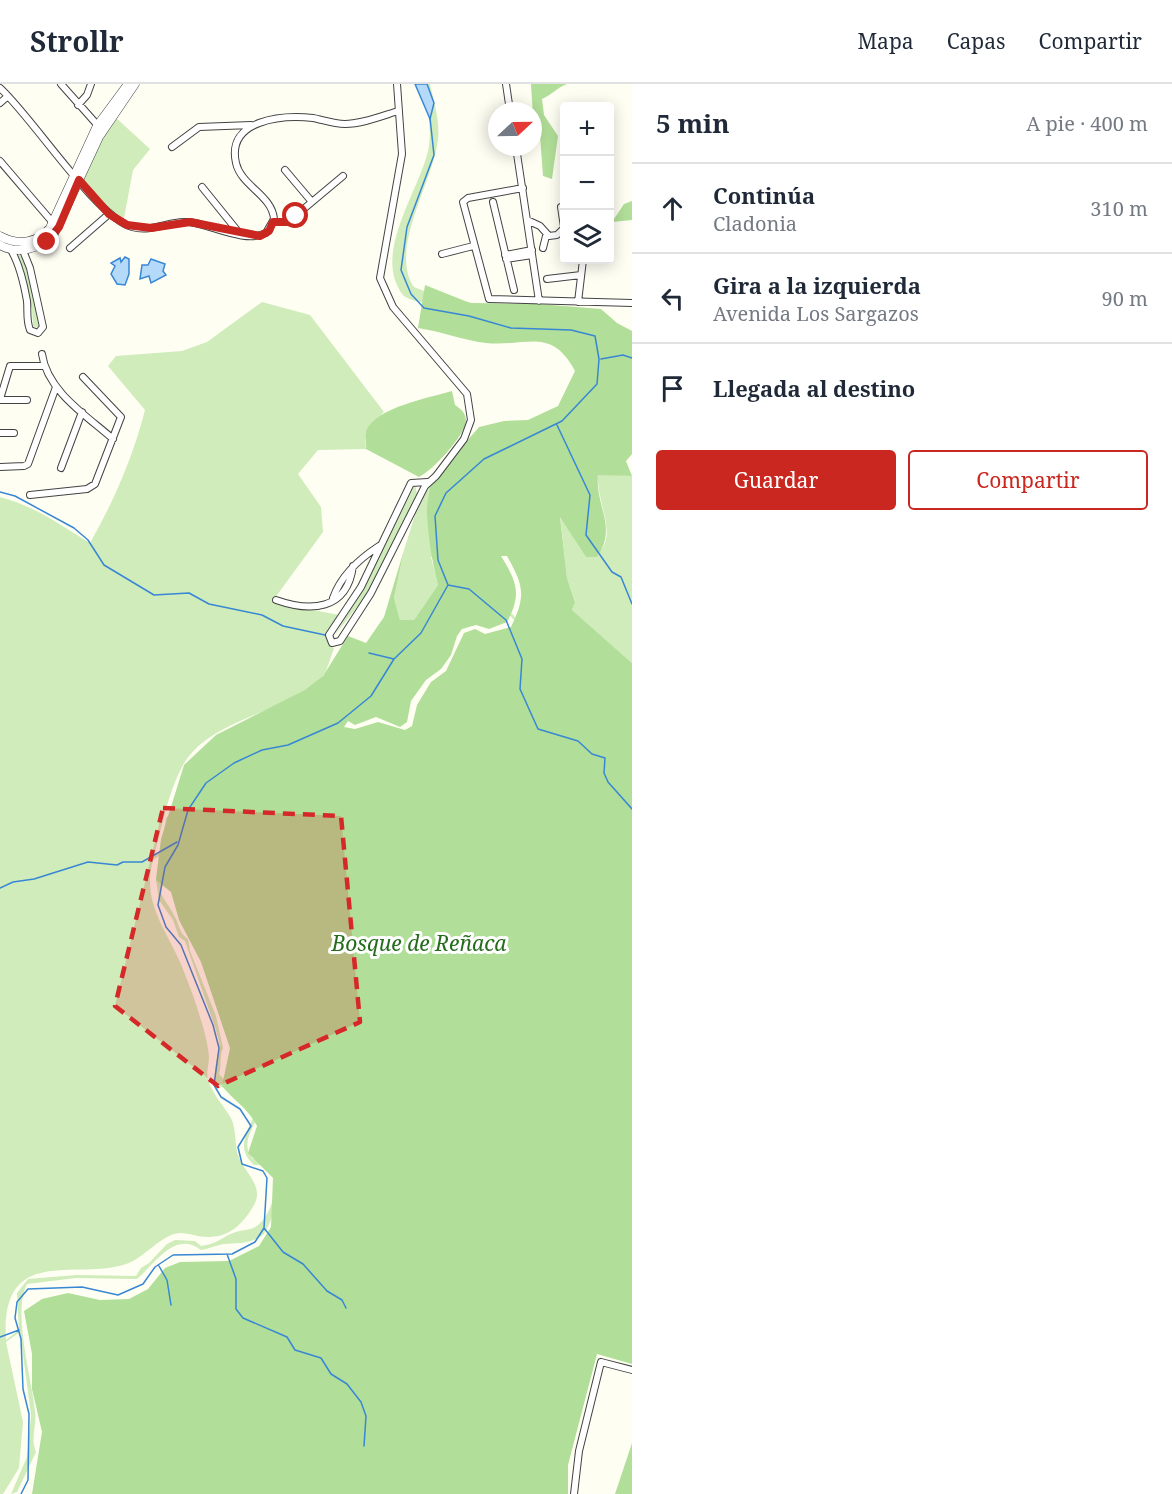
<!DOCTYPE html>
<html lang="es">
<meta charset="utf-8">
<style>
body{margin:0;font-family:"Noto Serif",serif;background:#f6f6f7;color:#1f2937}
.controls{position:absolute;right:18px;top:18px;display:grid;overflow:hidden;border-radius:6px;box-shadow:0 3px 15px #0003}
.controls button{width:54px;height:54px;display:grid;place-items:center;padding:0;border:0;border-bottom:2px solid #e0e1e3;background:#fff;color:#1f2937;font:30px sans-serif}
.compass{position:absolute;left:488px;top:18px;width:54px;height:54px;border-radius:50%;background:#fff;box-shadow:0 3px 15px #0003;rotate:68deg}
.stop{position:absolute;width:18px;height:18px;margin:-14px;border:4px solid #c9271f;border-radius:50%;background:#fff}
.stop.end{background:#c9271f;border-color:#fff;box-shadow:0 2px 6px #0008}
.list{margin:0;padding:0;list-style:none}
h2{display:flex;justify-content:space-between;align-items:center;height:78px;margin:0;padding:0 24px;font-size:26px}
h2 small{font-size:20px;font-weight:400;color:#747a83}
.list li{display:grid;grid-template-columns:39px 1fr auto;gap:18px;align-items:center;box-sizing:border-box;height:90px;padding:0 24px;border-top:2px solid #e0e1e3}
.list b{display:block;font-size:22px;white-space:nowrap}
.list p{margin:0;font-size:20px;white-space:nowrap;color:#747a83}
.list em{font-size:20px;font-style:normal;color:#747a83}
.actions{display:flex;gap:12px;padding:18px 24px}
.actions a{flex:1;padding:14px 0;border:2px solid #c9271f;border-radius:6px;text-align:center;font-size:21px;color:#c9271f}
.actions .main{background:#c9271f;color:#fff}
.icon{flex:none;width:33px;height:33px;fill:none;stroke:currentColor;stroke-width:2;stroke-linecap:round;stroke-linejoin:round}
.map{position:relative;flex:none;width:632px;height:1410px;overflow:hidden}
header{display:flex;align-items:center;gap:36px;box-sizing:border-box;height:84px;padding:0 30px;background:#fff;border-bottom:2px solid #e0e1e3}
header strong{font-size:28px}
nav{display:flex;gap:33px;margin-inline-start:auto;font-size:21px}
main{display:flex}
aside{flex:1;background:#fff}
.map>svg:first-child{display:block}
.green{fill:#cfecba;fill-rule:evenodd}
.forest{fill:#b1de98;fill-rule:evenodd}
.water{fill:#b5d9f9;stroke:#3887d5;stroke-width:1.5}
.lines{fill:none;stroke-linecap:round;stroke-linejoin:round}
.stream{stroke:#3887d5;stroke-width:1.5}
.minor-casing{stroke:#434343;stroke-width:8}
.tertiary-casing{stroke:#434343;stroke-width:9}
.minor{stroke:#fff;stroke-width:6}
.tertiary{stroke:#fff;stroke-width:8}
.route{stroke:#c9271f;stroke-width:8}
.marked{fill:#d62828;fill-opacity:0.2;stroke:#d62828;stroke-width:4.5;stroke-dasharray:12 8;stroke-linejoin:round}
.labels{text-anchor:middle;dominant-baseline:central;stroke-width:6;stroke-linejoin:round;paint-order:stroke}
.park-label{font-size:21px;font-style:italic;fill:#256d1c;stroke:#fff}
</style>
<header>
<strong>Strollr</strong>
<nav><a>Mapa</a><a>Capas</a><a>Compartir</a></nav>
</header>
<main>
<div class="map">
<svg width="632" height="1410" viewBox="0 0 632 1410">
<rect width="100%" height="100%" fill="#fffef3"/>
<path class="green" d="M420 0H430C434 18 440 37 438 55 434 97 388 165 414 203 435 213 458 214 480 221 493 225 504 236 518 237 528 237 539 232 549 232 572 231 619 243 618 272 617 294 593 308 582 324L632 346 620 345 580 326 563 338 566 365 584 394 588 429 601 466C616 448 596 415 598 390L632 392V579L572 526 575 517 567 494 560 431 586 473H597L600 468 589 440 581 394 565 365 561 339 542 343 505 360 461 396 469 403 454 422 452 464 446 467C450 478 452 489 463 498 467 502 471 501 476 503 484 506 515 529 518 538 520 545 514 552 512 559 509 570 515 585 515 596L521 602 526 632 534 646 548 658 579 664 598 688 604 716 625 734 632 746 624 733 604 716 597 688 579 666 561 660H551L532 645 524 632 521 605 513 596 511 561 517 539 498 519 475 504 464 501 447 479 443 509 376 604 348 628 306 656 283 663 272 660 249 662 241 672 220 677 211 691 173 730 166 743 167 760 163 772 168 783C153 814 164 809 176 835 180 844 180 850 188 855L190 867 216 932 223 964C219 973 222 981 219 990L239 1012 248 1015 257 1034C251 1048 241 1061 253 1075L267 1076C271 1081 276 1086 278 1092 281 1103 271 1148 260 1153 248 1160 237 1159 224 1160 216 1161 209 1165 201 1166 175 1145 153 1182 137 1195L76 1194 27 1200C12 1228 32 1295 35 1327 37 1342 30 1353 36 1368L17 1408 11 1410 27 1373 31 1331 20 1248 6 1258 23 1338 19 1384 3 1410H0V413C35 422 60 441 90 459 114 417 133 373 145 326L108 282 116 272 182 267 207 258 262 218 310 231 384 328 370 341 365 349 366 365 318 366 298 390 321 423 323 448 272 518 339 531 327 555 334 565C330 573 328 587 321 594 285 630 210 634 183 681 168 708 162 743 154 772L161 768 166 734 219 674 239 670 247 660 270 654H293L331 633 355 614 397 567 439 507 441 494 439 470 431 473 438 501 414 536H400L394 514 404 466 421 412 441 382 456 393C471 382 490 363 507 355 528 343 553 340 572 325 602 304 632 263 580 246 557 238 535 249 513 243 493 238 473 228 453 223 439 220 416 220 404 212 403 211 399 206 399 205 376 165 419 106 428 67 433 44 427 21 420 0ZM159 772 156 796 159 816 173 836 179 853 185 857 216 946C217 951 221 959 219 965 217 972 213 994 215 1001L232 1006 238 1017 249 1022 253 1034C245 1052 237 1066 254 1081H266C281 1096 274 1128 258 1141 251 1147 245 1145 236 1148 223 1152 218 1160 201 1162L195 1157 175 1156 167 1160 149 1179 141 1184 136 1192 77 1191 28 1195 17 1209 19 1246 6 1256C0 1159 76 1197 126 1180 145 1174 161 1150 180 1149 189 1149 198 1153 207 1153 230 1154 245 1138 255 1119 263 1102 245 1088 239 1074 234 1062 237 1046 231 1034 224 1022 212 1010 208 995 206 989 209 980 209 973 208 960 204 945 200 933 195 915 187 895 180 878 164 842 142 817 153 776Z
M115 33 150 65 133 86 124 134 112 127 82 95 103 48Z
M22 169 41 241 39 244 33 242 32 225 18 172Z
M415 401 417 410 368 509 335 551 363 505Z"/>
<path class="forest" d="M531 0H567C556 4 552 11 542 15L544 31 558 52 552 95 543 92 540 51 533 32Z
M632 117V136L612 138 624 120Z
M425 201 470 219 539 220 601 225 617 239 632 247V370L626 377 632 392 598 391C595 422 618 443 597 473H586L560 433 567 494 575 518 572 526 632 579V1280L597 1270 568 1381V1410H32L42 1348 32 1305V1270L24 1227 42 1215 68 1209 100 1216 129 1215 148 1205 165 1184 180 1178 229 1177 259 1162 271 1143 273 1094 248 1069 257 1042C248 1024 234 1017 222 1002L230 964 201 878 179 836 171 808 156 796 161 755 184 681 216 651 305 606 323 592 348 552 366 559 384 533 404 466 394 514 400 536H414L438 501C432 477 428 453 427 429 426 420 430 410 430 400L479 343 504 337 528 336 558 322 575 287C551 242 527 263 486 259 467 257 439 247 418 244ZM501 472H507C524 502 526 512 511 543L485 550 475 545 464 549 446 587 431 598 417 621 412 642 405 646 378 638 355 645 344 643 348 637 355 641 376 633 400 643 407 638 411 617 426 596 441 585 451 571 457 552 462 545 476 541 489 545 507 538C522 510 517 498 501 472Z
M452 307 455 321C461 325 465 328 466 336 466 351 432 387 419 393L366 365C367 359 364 352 366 347 376 323 429 314 452 307Z
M632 1359V1410H615Z"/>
<path class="water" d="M415 0H427L434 19 430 35Z
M125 173 129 175V190L125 201 117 200 111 190 115 182 111 179 120 174 121 178Z
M151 175 165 180 163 187 166 191 151 199 149 192 140 195 142 181H148Z"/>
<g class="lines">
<path class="stream" d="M601 275 623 271 632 274
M557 341 590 411 586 451 612 488 621 493 632 520
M0 408 15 412 74 444 88 456 104 481 154 511 189 509 209 520 262 531 283 542 325 551
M448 501 469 505 506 536 522 575 520 605 538 645 578 657 592 670 605 674 604 689 608 698 632 725
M369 569 394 575
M0 804 13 798 34 795 88 778 117 781 123 778H142L177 758
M264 1144 283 1168 303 1180 327 1207 342 1216 346 1224
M227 1170 236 1195V1225L243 1234 287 1253 295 1266 321 1274 331 1290 347 1300 361 1318 366 1332 364 1362
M159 1182 167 1196 171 1221
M0 1253 19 1246
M21 1410 28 1396 29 1330 23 1305 21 1255 15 1234 17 1218 28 1205 82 1203 118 1211 143 1200 155 1183 173 1171 232 1170 255 1158 264 1144 267 1094 263 1087 242 1080 238 1063 251 1042 240 1025 221 1013 214 1001 219 964 213 941 181 861 166 843 158 821 165 783 178 761 188 726 206 699 234 679 262 666 288 661 338 639 371 612 394 575 421 549 448 501 438 476 435 432 446 409 484 375 562 337 597 300 599 275 595 252 571 246 511 244 469 232 424 224 411 210 401 186 407 143 434 71 430 34"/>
<defs>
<path id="minor" d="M61 0 101 45
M397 0 402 70 380 194 393 223 467 310 471 336 464 355 436 392 425 402 371 509 340 557 332 559 329 551 361 503 411 399 428 398
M506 0 510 27
M0 4C33 34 96 133 132 143 154 149 174 134 195 139 215 143 247 159 266 149L274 135C272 111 241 102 236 79 226 35 283 31 313 34 323 36 334 40 345 40 362 40 382 32 398 27
M0 19 8 12
M78 21 87 11 91 0
M172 63 199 43 251 41
M516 63 539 217
M0 77 54 140
M285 86 312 118
M202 103 240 150
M523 104 468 114 463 118 489 215 632 219
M493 118 514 206
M561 123 564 143
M527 136 540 142 549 152 557 151 564 144
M273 138H288L343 92
M70 164 109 130
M543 164 546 152
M11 166C20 181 24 200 27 217 28 227 26 236 30 246L38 249 43 243 30 184 22 164
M442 170 473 162
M505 171 532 166
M506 175 532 171
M547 195 581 191
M578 218 583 176
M42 270C47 307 87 332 113 355
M0 315 10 282H44
M0 316H27
M0 349H14
M0 383 24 382 28 380 56 303
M61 384 82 328
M30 411 87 405 95 400 121 333 83 293
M333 514C341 491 359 475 379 462
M276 516C310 528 347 527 353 482
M574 1410 579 1367 601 1278 632 1286"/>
<path id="tertiary" d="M0 152C18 162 37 159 50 144L97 42 128 0
M0 161C17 171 39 165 53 152L99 53 135 0"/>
</defs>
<use href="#minor" class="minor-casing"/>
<use href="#tertiary" class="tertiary-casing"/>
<use href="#minor" class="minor"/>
<use href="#tertiary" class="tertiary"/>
</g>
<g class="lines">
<path class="route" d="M47 158 59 143 79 96 109 130 127 141 151 144 190 138 260 152 269 147 273 138H288L296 132"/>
</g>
<path class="marked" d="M163 724 341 732 360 938 218 1002 115 922Z"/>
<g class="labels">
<g class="park-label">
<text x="419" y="859">Bosque de Reñaca</text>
</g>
</g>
</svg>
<div class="controls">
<button>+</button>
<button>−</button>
<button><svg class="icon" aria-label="layers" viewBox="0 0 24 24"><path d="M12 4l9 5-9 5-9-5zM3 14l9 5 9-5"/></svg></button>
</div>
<svg class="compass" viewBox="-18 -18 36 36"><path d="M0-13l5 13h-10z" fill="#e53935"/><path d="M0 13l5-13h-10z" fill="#747a83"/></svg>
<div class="stop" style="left:296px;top:132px"></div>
<div class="stop end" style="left:47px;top:158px"></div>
</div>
<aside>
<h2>5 min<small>A pie · 400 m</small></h2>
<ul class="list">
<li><svg class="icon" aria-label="ahead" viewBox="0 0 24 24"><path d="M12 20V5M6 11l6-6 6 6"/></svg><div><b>Continúa</b><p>Cladonia</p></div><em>310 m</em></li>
<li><svg class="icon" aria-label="left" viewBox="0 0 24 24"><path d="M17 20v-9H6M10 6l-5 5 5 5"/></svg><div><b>Gira a la izquierda</b><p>Avenida Los Sargazos</p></div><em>90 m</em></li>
<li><svg class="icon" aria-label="arrive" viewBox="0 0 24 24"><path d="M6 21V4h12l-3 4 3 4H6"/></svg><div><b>Llegada al destino</b></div></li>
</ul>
<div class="actions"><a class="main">Guardar</a><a>Compartir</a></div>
</aside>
</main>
